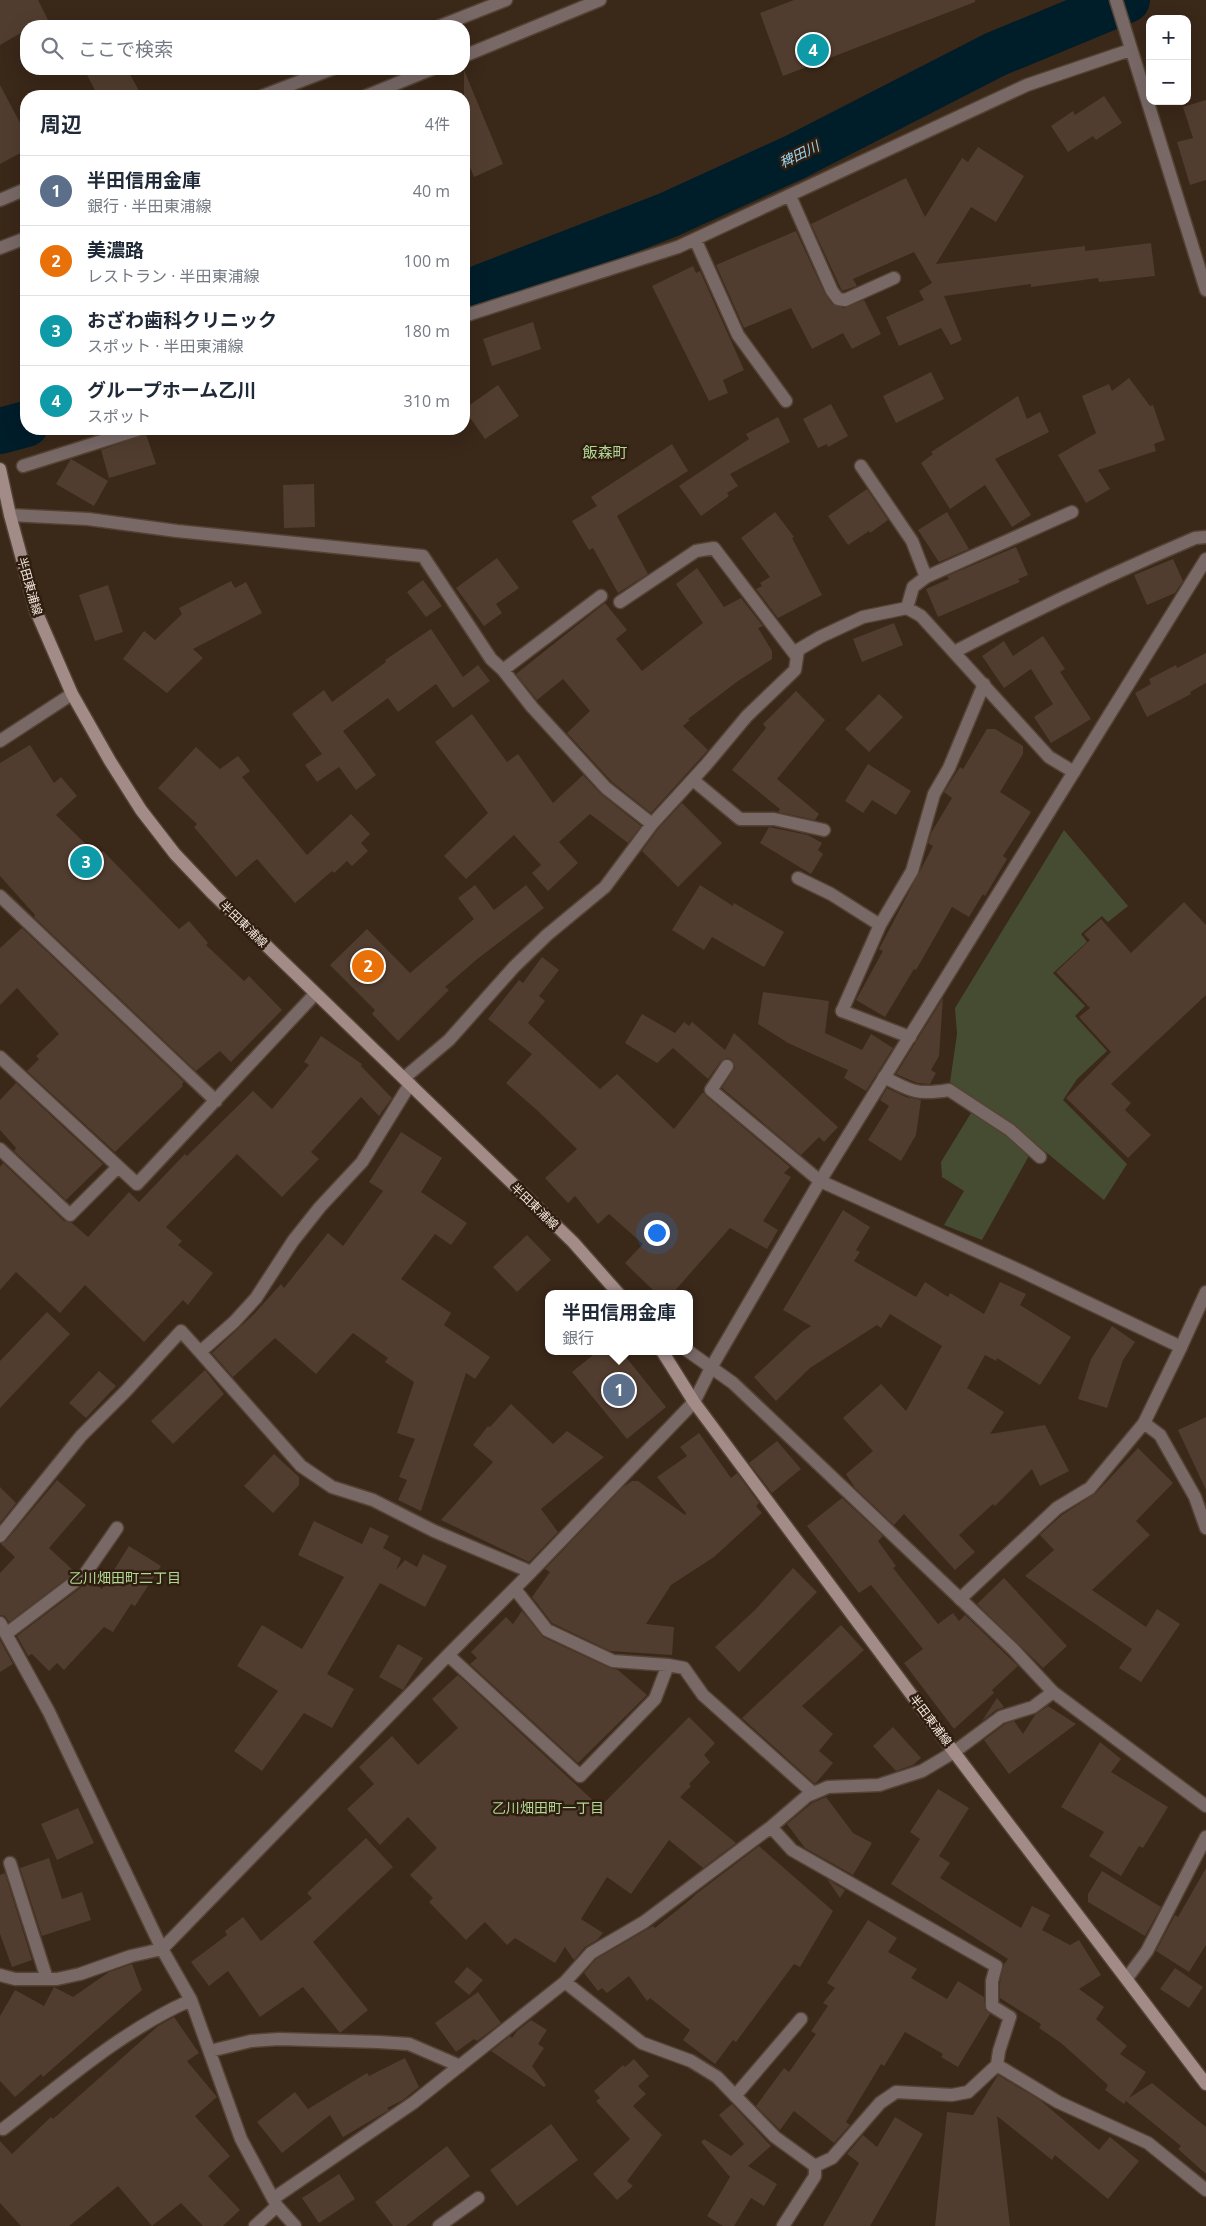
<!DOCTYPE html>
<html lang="ja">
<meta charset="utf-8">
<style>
body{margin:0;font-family:"Open Sans","Noto Sans JP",sans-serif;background:#f6f6f7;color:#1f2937}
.controls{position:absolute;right:15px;top:15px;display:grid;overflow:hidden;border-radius:10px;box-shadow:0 5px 20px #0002}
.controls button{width:45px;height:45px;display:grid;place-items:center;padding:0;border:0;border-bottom:1px solid #e0e1e3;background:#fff;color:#1f2937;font:25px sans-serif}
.you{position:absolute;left:656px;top:1232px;width:18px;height:18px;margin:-12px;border:4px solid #fff;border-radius:50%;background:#1a73e8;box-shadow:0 0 0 8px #1a73e833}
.badge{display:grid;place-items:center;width:32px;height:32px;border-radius:50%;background:#1a73e8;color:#fff;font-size:16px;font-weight:700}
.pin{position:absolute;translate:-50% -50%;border:2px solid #fff;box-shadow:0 1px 5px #0006}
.popup{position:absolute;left:545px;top:1290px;width:148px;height:65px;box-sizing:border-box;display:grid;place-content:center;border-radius:10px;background:#fff;filter:drop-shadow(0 1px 4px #0005);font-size:16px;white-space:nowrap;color:#747a83}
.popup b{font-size:19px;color:#1f2937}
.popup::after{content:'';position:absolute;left:50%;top:100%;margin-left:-10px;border:10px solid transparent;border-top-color:#fff}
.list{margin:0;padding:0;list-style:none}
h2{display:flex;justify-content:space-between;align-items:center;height:65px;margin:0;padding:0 20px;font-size:21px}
h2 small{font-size:16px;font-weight:400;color:#747a83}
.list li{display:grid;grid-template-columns:32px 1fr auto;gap:15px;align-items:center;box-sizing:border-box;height:70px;padding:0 20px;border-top:1px solid #e0e1e3}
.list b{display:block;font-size:19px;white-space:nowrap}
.list p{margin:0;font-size:16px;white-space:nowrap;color:#747a83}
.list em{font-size:16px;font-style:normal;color:#747a83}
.icon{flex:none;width:28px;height:28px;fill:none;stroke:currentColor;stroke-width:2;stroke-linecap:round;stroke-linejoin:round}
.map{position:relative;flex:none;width:1206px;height:2226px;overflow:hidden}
.search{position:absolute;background:#fff;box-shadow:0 5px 20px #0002;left:20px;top:20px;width:450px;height:55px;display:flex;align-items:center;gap:12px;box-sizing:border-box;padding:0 18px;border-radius:20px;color:#747a83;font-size:19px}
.panel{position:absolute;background:#fff;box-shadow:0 5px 20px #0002;left:20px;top:90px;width:450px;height:345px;border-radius:20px}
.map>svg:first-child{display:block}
.green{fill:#454c31}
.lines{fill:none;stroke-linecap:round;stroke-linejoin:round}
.river{stroke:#001d2a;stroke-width:46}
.building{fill:#513d2f}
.service-casing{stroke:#544334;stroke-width:15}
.minor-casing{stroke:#544334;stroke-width:15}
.tertiary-casing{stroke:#544334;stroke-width:15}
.secondary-casing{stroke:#544334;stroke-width:15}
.service{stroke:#786967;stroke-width:12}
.minor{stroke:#786967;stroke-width:12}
.tertiary{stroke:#786967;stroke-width:12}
.secondary{stroke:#a38b88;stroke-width:12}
.labels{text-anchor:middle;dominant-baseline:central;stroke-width:5;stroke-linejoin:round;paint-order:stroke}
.street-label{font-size:12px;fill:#f2e6dd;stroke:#2f1e10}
.water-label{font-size:14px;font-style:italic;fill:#97d5f1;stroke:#2f1e10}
.neighbourhood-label{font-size:14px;fill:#b0d996;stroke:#2f1e10}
.quarter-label{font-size:15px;fill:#b0d996;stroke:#2f1e10}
</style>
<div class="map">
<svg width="1206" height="2226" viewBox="0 0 1206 2226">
<rect width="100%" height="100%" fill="#3a2819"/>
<path class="green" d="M1064 830 1128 906 1108 922 1102 916 1081 934 1087 942 1053 973 1085 1006 1075 1016 1107 1051 1077 1079 1063 1100 1127 1164 1104 1200 1013 1125 950 1082 957 1034 955 1008Z
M971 1113 1003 1132 1030 1154 982 1240 944 1225 964 1191 942 1177 941 1162Z"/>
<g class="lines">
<path class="river" d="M464 294 668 215 795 157 996 54 1127 0
M0 431 26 424"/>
</g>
<path class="building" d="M0 0H38L51 26H26V30L0 45Z
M794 0H975V2L783 76 760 13Z
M84 69H127L142 96H98Z
M464 70 503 164 474 177 464 152Z
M0 85 26 134V150L0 164Z
M1104 96 1122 123 1096 140 1093 136 1068 152 1051 126 1073 111 1075 115Z
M1206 100V180L1190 185 1177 142 1193 138 1183 107Z
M978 147 1024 176 996 222 971 207 936 264 1085 246V251L1151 243 1155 276 1099 282 1098 278 1031 287V284L944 296 962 340 951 345 941 328 899 346 886 317 924 300 919 291 932 283 914 252 853 279 857 286 842 291 811 224 906 178 925 217 962 158 968 162Z
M796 231 825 294 832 304 844 308 864 300 881 334 852 349 843 333 812 349 791 308 744 328 716 265Z
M693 266 696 273 700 271 744 370 723 380 728 393 709 401 652 286Z
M533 322 541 349 492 366 483 339Z
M931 372 944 399 896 423 883 396Z
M1129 378 1150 406 1153 405 1165 440 1154 444 1156 451 1098 470 1110 489 1086 503 1058 455 1096 433 1082 396 1109 384 1112 391Z
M498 385 519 416 485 439 464 409Z
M1018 396 1027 419 1040 412 1049 432 995 459 1031 515 1012 527 985 485 950 509 921 463 933 454 931 452Z
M831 404 848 436 828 447 827 444 818 448 803 419Z
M778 417 790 442 730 474 738 486 727 493 729 496 701 516 679 486 749 439 746 434Z
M146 434 156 464 109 478 101 450Z
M672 444 688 471 617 516 648 574 618 593 593 548 589 550 572 521 597 506 591 497Z
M71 459 108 481 94 506 56 484Z
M314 484 315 527 284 528 283 485Z
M867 489 888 520 870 533 869 531 848 545 828 516Z
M775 512 794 537 792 538 822 595 778 618 756 589 762 586 760 583 770 577 741 538Z
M947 512 969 549 939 562 918 530Z
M1016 547 1028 575 1018 579 1020 582 938 617 926 589 949 579 947 576Z
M497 558 519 588 496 604 502 613 484 626 456 588Z
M1173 559 1183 581 1175 593 1147 605 1134 575Z
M697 568 724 607 741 598 763 626 758 628 772 651V659L738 681 688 719 690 720 683 726 708 750 651 813 612 782 567 733 590 711 563 679 537 700 516 674 605 603 627 630 616 639 642 671 703 623 676 584Z
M423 580 442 606 426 617 407 592Z
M231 581 235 588 246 582 262 613 193 649 203 658 167 693 123 659 144 631 155 640 182 614 179 608Z
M108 585 123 632 95 641 79 595Z
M894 623 903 645 862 662 853 639Z
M431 629 463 677 478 665 490 681 453 708 436 684 398 712 388 698 343 731 376 775 356 790 339 767 317 782 305 765 322 754 292 714 324 690 332 702 386 662 385 660Z
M1043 636 1065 669 1060 672 1091 719 1051 743 1034 717 1053 704 1031 669 1004 688 982 656 1004 641 1013 656Z
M1206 653V683L1190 692 1191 694 1147 717 1135 693 1151 684 1149 679 1176 665 1177 668Z
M796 691 825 720 777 779 819 814 815 820 778 812 780 809 732 770 766 728 763 724Z
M879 694 903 717 869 752 845 729Z
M472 714 507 762 518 754 553 803 583 775 601 794 641 826 628 843 590 814 559 842 578 863 548 891 532 873 541 865 514 835 466 879 444 856 488 813 435 742Z
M987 729H995L1023 746V754L1000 792 1031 812 1003 856 1007 859 985 896 983 894 969 917 952 907 916 970 914 969 885 1017 856 1000 883 951 879 949 933 846 928 843 931 833 952 798 944 792 960 767 963 769Z
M30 745 54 783 61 777 77 796 56 815 98 856 103 851 179 929 189 921 208 943 206 945 244 981 249 976 282 1010 231 1062 220 1051 196 1071 34 917 35 915 0 876V763Z
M196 747 220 769 238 756 250 771 242 777 307 855 351 814 370 834 361 843 368 851 352 866 347 861 334 873 332 871 295 903 257 859 236 877 194 827 197 824 158 788Z
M868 764 911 791 896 815 872 800 863 813 845 801Z
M682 803 722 843 678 887 642 851 658 829Z
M769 827 808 835 822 843 818 850 823 854 811 874 760 843Z
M475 885 494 910 526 885 544 908 476 960 445 987 449 990 398 1041 372 1014 375 1010 330 965 367 929 410 973 474 919 458 898Z
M700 885 733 906 734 903 784 932 764 967 712 937 704 950 672 930Z
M1184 902 1206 925V995L1111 1084 1131 1103 1125 1110 1151 1135 1128 1158 1066 1098 1111 1052 1079 1017 1090 1008 1056 972 1090 940 1084 934 1101 919 1131 953Z
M22 928 184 1082 182 1084 183 1086 115 1152 27 1071 39 1059 36 1056 59 1034 17 988 0 1005V948Z
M542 957 559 970 539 996 545 1001 528 1023 600 1089 617 1074 674 1129 703 1092 706 1096 790 1167 784 1173 791 1177 763 1221 778 1230 767 1249 730 1228 672 1294H657L625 1263 643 1244 609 1214 598 1224 575 1196 568 1203 545 1178 577 1149 539 1112 506 1083 532 1054 488 1019 519 980 523 983Z
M763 992 829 1001 825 1033 862 1050 871 1034 893 1048 866 1091 844 1078 848 1070 788 1043 758 1024Z
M943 998 939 1056 931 1070 936 1073 930 1084 917 1083 896 1074Z
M642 1014 675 1033 684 1022 689 1026 692 1022 725 1050 734 1033 838 1127 824 1142 819 1137 801 1155 722 1088 735 1067 731 1059 727 1058 721 1061 708 1079 673 1048 657 1063 625 1043Z
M321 1036 362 1064 361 1066 392 1098 379 1116 361 1097 311 1152 319 1159 282 1197 237 1154 166 1227 182 1241 178 1245 213 1273 188 1305 183 1300 144 1342 85 1285 60 1313 16 1272 0 1290V1167L3 1163 64 1221 72 1223 88 1237 129 1192 139 1202 185 1154 187 1156 253 1091 272 1109 309 1065 304 1062Z
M16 1083 103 1164 66 1200 14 1151 16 1148 0 1130V1100Z
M887 1088 906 1097 921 1100 916 1135 901 1161 868 1140 889 1106 880 1100Z
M401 1132 442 1158 421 1192 467 1223 451 1245 435 1234 401 1279 451 1313 444 1325 490 1357 475 1379 466 1373 421 1511 398 1500 407 1480 399 1477 415 1439 397 1433 414 1382 385 1362 388 1358 353 1333 316 1374 275 1338 233 1377 212 1353 254 1314 281 1284 284 1288 328 1233 343 1246 383 1191 369 1182Z
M843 1210 870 1227 856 1250 860 1252 854 1261 916 1297 925 1282 948 1297 950 1293 984 1314 1000 1282 1026 1294 1020 1305 1071 1337 1040 1385 997 1358 996 1361 985 1355 967 1388 1004 1412 990 1434 1045 1425 1069 1471 1040 1486 1032 1469 995 1506 993 1504 959 1535 975 1552 955 1570 904 1514 894 1525 855 1488 846 1474 873 1451 843 1418 881 1384 906 1411 942 1346 890 1314 881 1328 877 1325 810 1368 776 1401 754 1377 803 1331 811 1326 783 1310Z
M527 1235 551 1260 517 1292 493 1267Z
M47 1312 70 1334 0 1408V1361Z
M1112 1326 1135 1342 1123 1360 1107 1408 1078 1399 1091 1359Z
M598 1351H621L666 1407 627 1439 572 1372Z
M205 1370 224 1394 173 1444 151 1421Z
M99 1371 116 1386 86 1418 69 1403Z
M511 1404 553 1444 567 1431 604 1457 541 1509 558 1532 529 1562 441 1520 493 1462 473 1445 488 1426 490 1427Z
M1206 1417V1490L1178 1430Z
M699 1433 731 1478 737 1473 759 1503 756 1506 762 1513 714 1557 671 1585 646 1624 674 1627 672 1655 610 1651 552 1623 532 1597 550 1572 545 1569 623 1487 632 1481H638L685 1515 686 1513 657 1477 687 1456 680 1447Z
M777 1441 801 1469 772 1493 749 1463Z
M1138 1448 1173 1483 1136 1521 1150 1535 1092 1590 1146 1627 1157 1609 1180 1624 1141 1682 1119 1668 1132 1649 1025 1576 1054 1550 1040 1535 1062 1515 1096 1493Z
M274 1454 299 1477V1485L273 1513 244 1486Z
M57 1480 86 1505 49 1548 75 1572 9 1622 5 1616 0 1615V1573L15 1557 1 1544 6 1541Z
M0 1487 16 1503 0 1523Z
M842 1498 883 1536 878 1541 896 1566 893 1568 938 1624 953 1613 959 1621 965 1615 1018 1666 992 1690 994 1693 954 1729 904 1663 923 1649 871 1585 859 1593 807 1526Z
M314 1521 362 1544 370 1527 389 1536 383 1548 401 1558 396 1570 405 1560 417 1567 423 1554 447 1566 425 1607 380 1583 327 1674 354 1689 332 1728 304 1713 262 1771 234 1751 278 1691 237 1666 262 1625 302 1649 344 1577 298 1555Z
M129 1546 161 1566 135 1606 131 1604 113 1632 104 1627 64 1670 57 1663 49 1671 32 1654 28 1656 17 1636 87 1583 91 1587 93 1583 102 1589Z
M793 1568 817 1592 739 1672 715 1647 755 1610Z
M1004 1578 1067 1646 1043 1668 977 1604Z
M522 1611 543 1637 610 1668 618 1670 647 1695 578 1763 470 1664 477 1658 471 1652 506 1617 513 1624Z
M841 1625 864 1650 802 1706 833 1734 819 1751 833 1763 815 1784 742 1718Z
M0 1640 13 1664 0 1672Z
M398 1644 423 1658 403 1690 379 1677Z
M458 1675 600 1807 689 1717 715 1743 704 1755 710 1762 689 1784 691 1786 680 1797 736 1843 703 1868 669 1840 631 1894 607 1877 581 1919 603 1933 597 1940 585 1947 574 1960 565 1947 555 1963 515 1938 507 1945 485 1922 466 1940 429 1902 433 1898 410 1875 437 1848 408 1817 380 1845 347 1809 374 1784 359 1767 392 1736 418 1765 458 1728 432 1699Z
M997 1698 1004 1707 996 1710 982 1721Z
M1048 1706 1076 1724 1009 1774 984 1740 1005 1724 1014 1721 1023 1734 1035 1715Z
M893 1727 921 1758 913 1765 896 1771 873 1746Z
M1100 1742 1121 1759 1111 1772 1168 1807 1143 1848 1139 1846 1121 1876 1089 1856 1104 1832 1061 1807Z
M938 1789 969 1808 939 1856 950 1863 940 1878 1021 1928 1032 1906 1050 1915 1042 1930 1070 1945 1079 1940 1101 1975 1079 1989 1104 2007 1096 2019 1127 2046 1120 2054 1146 2072 1129 2098 1152 2083 1206 2127V2174L1178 2149 1181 2146 1126 2101 1124 2104 1105 2090 1108 2085 1061 2043 1039 2028 1041 2024 1000 1998V1982L1004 1964 1008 1959 891 1884 920 1839 910 1832Z
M826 1797 853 1833 872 1843 853 1875 805 1848 787 1824 812 1803Z
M78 1808 94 1843 57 1860 41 1824Z
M366 1838 393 1867 313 1942 368 2010 340 2033 303 1987 260 2017 228 1971 209 1986 191 1962 227 1935 225 1931 243 1917 261 1941 312 1898 307 1893Z
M759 1846 833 1911 800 1967 794 1964 736 2042 733 2040 715 2064 683 2040 690 2030 650 1998 647 2001 629 1976 607 1993 602 1988 598 1991 584 1973 596 1959 653 1926 655 1928 691 1899 696 1894Z
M49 1858 62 1899 82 1892 91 1920 42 1936 20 1868Z
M1206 1868V1945L1189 1972 1156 1951 1175 1915 1178 1917Z
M1102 1871 1161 1907 1145 1936 1088 1902V1894Z
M5 1873 32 1960 12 1967 0 1934V1875Z
M827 1879 845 1890 840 1898Z
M868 1920 897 1938 888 1952 917 1969 911 1978 947 1999 958 1981 984 1997 985 2010 990 2014 958 2067 941 2057 943 2054 905 2032 884 2066 881 2064 846 2122 850 2125 834 2143 794 2111 780 2130 756 2106 784 2068 789 2072 816 2034 811 2031 828 2006 823 2003 835 1988 827 1983Z
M132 1964 142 1990 43 2077 41 2074 15 2097 0 2081V2016L15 1990 44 2006 54 1987 73 1997 109 1972Z
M467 1967 483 1980 469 1995 454 1982Z
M1175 1968 1203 1987 1189 2008 1160 1989Z
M478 1992 501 2023 477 2041 474 2039 456 2052 435 2023Z
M174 2017 199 2053 187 2061 217 2097 195 2116 230 2156 208 2176 240 2210 223 2226H203L181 2203 152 2226 118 2186 69 2226H21L0 2203V2141L12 2154 51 2117 53 2119 158 2026Z
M531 2020 547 2030 538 2044 544 2048 532 2066 546 2085 544 2087 491 2051 510 2036 512 2038 517 2031Z
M405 2058 419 2087 403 2100 387 2108 389 2110 343 2137 330 2115 282 2153 257 2122 295 2092 308 2109 367 2073 369 2076Z
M634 2059 649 2076 638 2086 646 2094 633 2106 662 2135 627 2181 633 2186 617 2200 593 2174 630 2139 596 2101 600 2098 594 2091 623 2065 625 2067Z
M998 2075 1040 2100 1099 2150 1110 2137 1139 2161 1108 2199 1055 2155 1052 2160 997 2116 1010 2226H935L947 2112 973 2115Z
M732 2104 771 2146 748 2166 777 2184 764 2206 751 2198 734 2226H723L707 2216 730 2177 701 2142 704 2139 731 2156 744 2144 719 2115Z
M895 2117 923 2134 870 2226H823L859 2163 847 2154 863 2135 877 2147Z
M551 2124 578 2160 517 2206 490 2170Z
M447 2146 470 2176 406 2226H393L375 2202Z
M339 2174 355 2199 319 2223 302 2198Z"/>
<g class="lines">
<defs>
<path id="service" d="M861 466 912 541 926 577
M693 780 740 819H774L824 830
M798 878 831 894 880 925
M842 1011 880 925 912 871 934 794 949 768 984 684
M884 1077C912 1092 918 1095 949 1090L1010 1130 1040 1157
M1181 1347 1206 1292"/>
<path id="minor" d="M1116 0 1206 290
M790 196 832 291 838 299 845 300 894 278
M695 239 738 335 786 401
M464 316 678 247 1027 85 1130 50
M23 466 140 429
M10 515 88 519 177 531 423 556 491 659 503 670 532 707 606 788 652 824
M620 602 696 551 714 548 797 657
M907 608 913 587 926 577 1072 512
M954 652C1033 611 1113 573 1195 538L1206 537
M503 670 601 596
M0 741 72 694
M0 896 216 1101
M842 1011 910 1037
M0 1057 137 1184 315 994
M727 1066 711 1090 820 1181 1021 1271 1181 1347 1144 1423 1090 1488 1057 1508 960 1599
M404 1078 449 1040 514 967 547 935 605 887 652 824 706 765 747 716 795 670 798 650 820 637 863 617 907 608 921 616 1049 757 1074 772
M0 1149 70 1215 117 1168
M200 1352 301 1466 332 1487 373 1500 434 1531 531 1572
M1144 1423 1160 1435 1195 1497 1206 1528
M0 1536 81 1436 125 1392 181 1331 200 1352 234 1322 256 1298 293 1241 320 1207 362 1162 410 1084
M515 1589 547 1630 613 1661 668 1665 684 1668 703 1695 813 1793
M0 1623 49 1712 162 1949 191 2000 241 2139 277 2206 295 2226
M6 1634 85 1574 117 1528
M448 1655 580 1776 655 1699 668 1665
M771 1827 792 1850 996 1966 992 1981V2006L1010 2017 999 2051 997 2065
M10 1863 47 1979
M0 1975 15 1979H57L80 1974 131 1956 162 1949 448 1655 531 1572 694 1402 712 1366
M1127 1978 1147 1951 1206 1837
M565 1982 642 2043 691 2061 717 2077 775 2137 815 2166 832 2158 880 2103 896 2092 952 2095 968 2092 997 2065 1058 2102 1148 2143 1206 2190
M210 2051 251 2041 279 2039 379 2042 409 2044 460 2066
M735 2096 801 2019
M3 2129C63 2083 121 2031 191 2000
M274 2198 413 2103 565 1982 591 1953 644 1922 771 1827 807 1796 828 1787 879 1785 922 1771 954 1752 1001 1717 1033 1707 1053 1692
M255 2226 277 2206
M439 2226 478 2198
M783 2226 815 2176V2166"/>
<path id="tertiary" d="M440 26 506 0
M464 56 600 0
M262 96 332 69
M366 96 432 69
M0 200 26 189
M0 248 26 238
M688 1351 733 1383 1013 1649 1053 1692 1206 1806
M712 1366 820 1181 1206 559"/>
<path id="secondary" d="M0 469 10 515 36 611 72 694 110 761 141 810 175 854 213 894 573 1242 619 1294
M662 1351 694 1402 954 1752 1206 2084"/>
</defs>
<use href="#service" class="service-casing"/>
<use href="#minor" class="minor-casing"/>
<use href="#tertiary" class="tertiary-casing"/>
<use href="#secondary" class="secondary-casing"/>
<use href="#service" class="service"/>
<use href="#minor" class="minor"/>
<use href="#tertiary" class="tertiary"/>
<use href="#secondary" class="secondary"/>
</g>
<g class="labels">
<g class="street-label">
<text transform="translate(30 586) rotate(74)">半田東浦線</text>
<text transform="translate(244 924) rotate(44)">半田東浦線</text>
<text transform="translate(535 1206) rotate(44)">半田東浦線</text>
<text transform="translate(931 1720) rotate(53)">半田東浦線</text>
</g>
<g class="water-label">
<text transform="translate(799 154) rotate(-26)">稗田川</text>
</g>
<g class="neighbourhood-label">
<text x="125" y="1577">乙川畑田町二丁目</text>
<text x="548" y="1807">乙川畑田町一丁目</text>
</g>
<g class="quarter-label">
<text x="605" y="452">飯森町</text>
</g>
</g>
</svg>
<div class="controls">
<button>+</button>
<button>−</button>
</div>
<div class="you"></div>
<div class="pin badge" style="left:619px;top:1390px;background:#5c6f8a">1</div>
<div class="popup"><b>半田信用金庫</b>銀行</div>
<div class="pin badge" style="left:368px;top:966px;background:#e8710a">2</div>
<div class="pin badge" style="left:86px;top:862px;background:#0f9aa8">3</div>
<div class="pin badge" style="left:813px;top:50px;background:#0f9aa8">4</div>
<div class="search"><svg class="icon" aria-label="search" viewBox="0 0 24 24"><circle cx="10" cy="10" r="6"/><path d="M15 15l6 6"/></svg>ここで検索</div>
<section class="panel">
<h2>周辺<small>4件</small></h2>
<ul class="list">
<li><span class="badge" style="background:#5c6f8a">1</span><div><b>半田信用金庫</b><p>銀行 · 半田東浦線</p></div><em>40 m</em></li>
<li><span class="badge" style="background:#e8710a">2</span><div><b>美濃路</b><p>レストラン · 半田東浦線</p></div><em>100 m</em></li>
<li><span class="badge" style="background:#0f9aa8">3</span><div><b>おざわ歯科クリニック</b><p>スポット · 半田東浦線</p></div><em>180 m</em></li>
<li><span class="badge" style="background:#0f9aa8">4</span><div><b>グループホーム乙川</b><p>スポット</p></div><em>310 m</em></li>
</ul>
</section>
</div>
